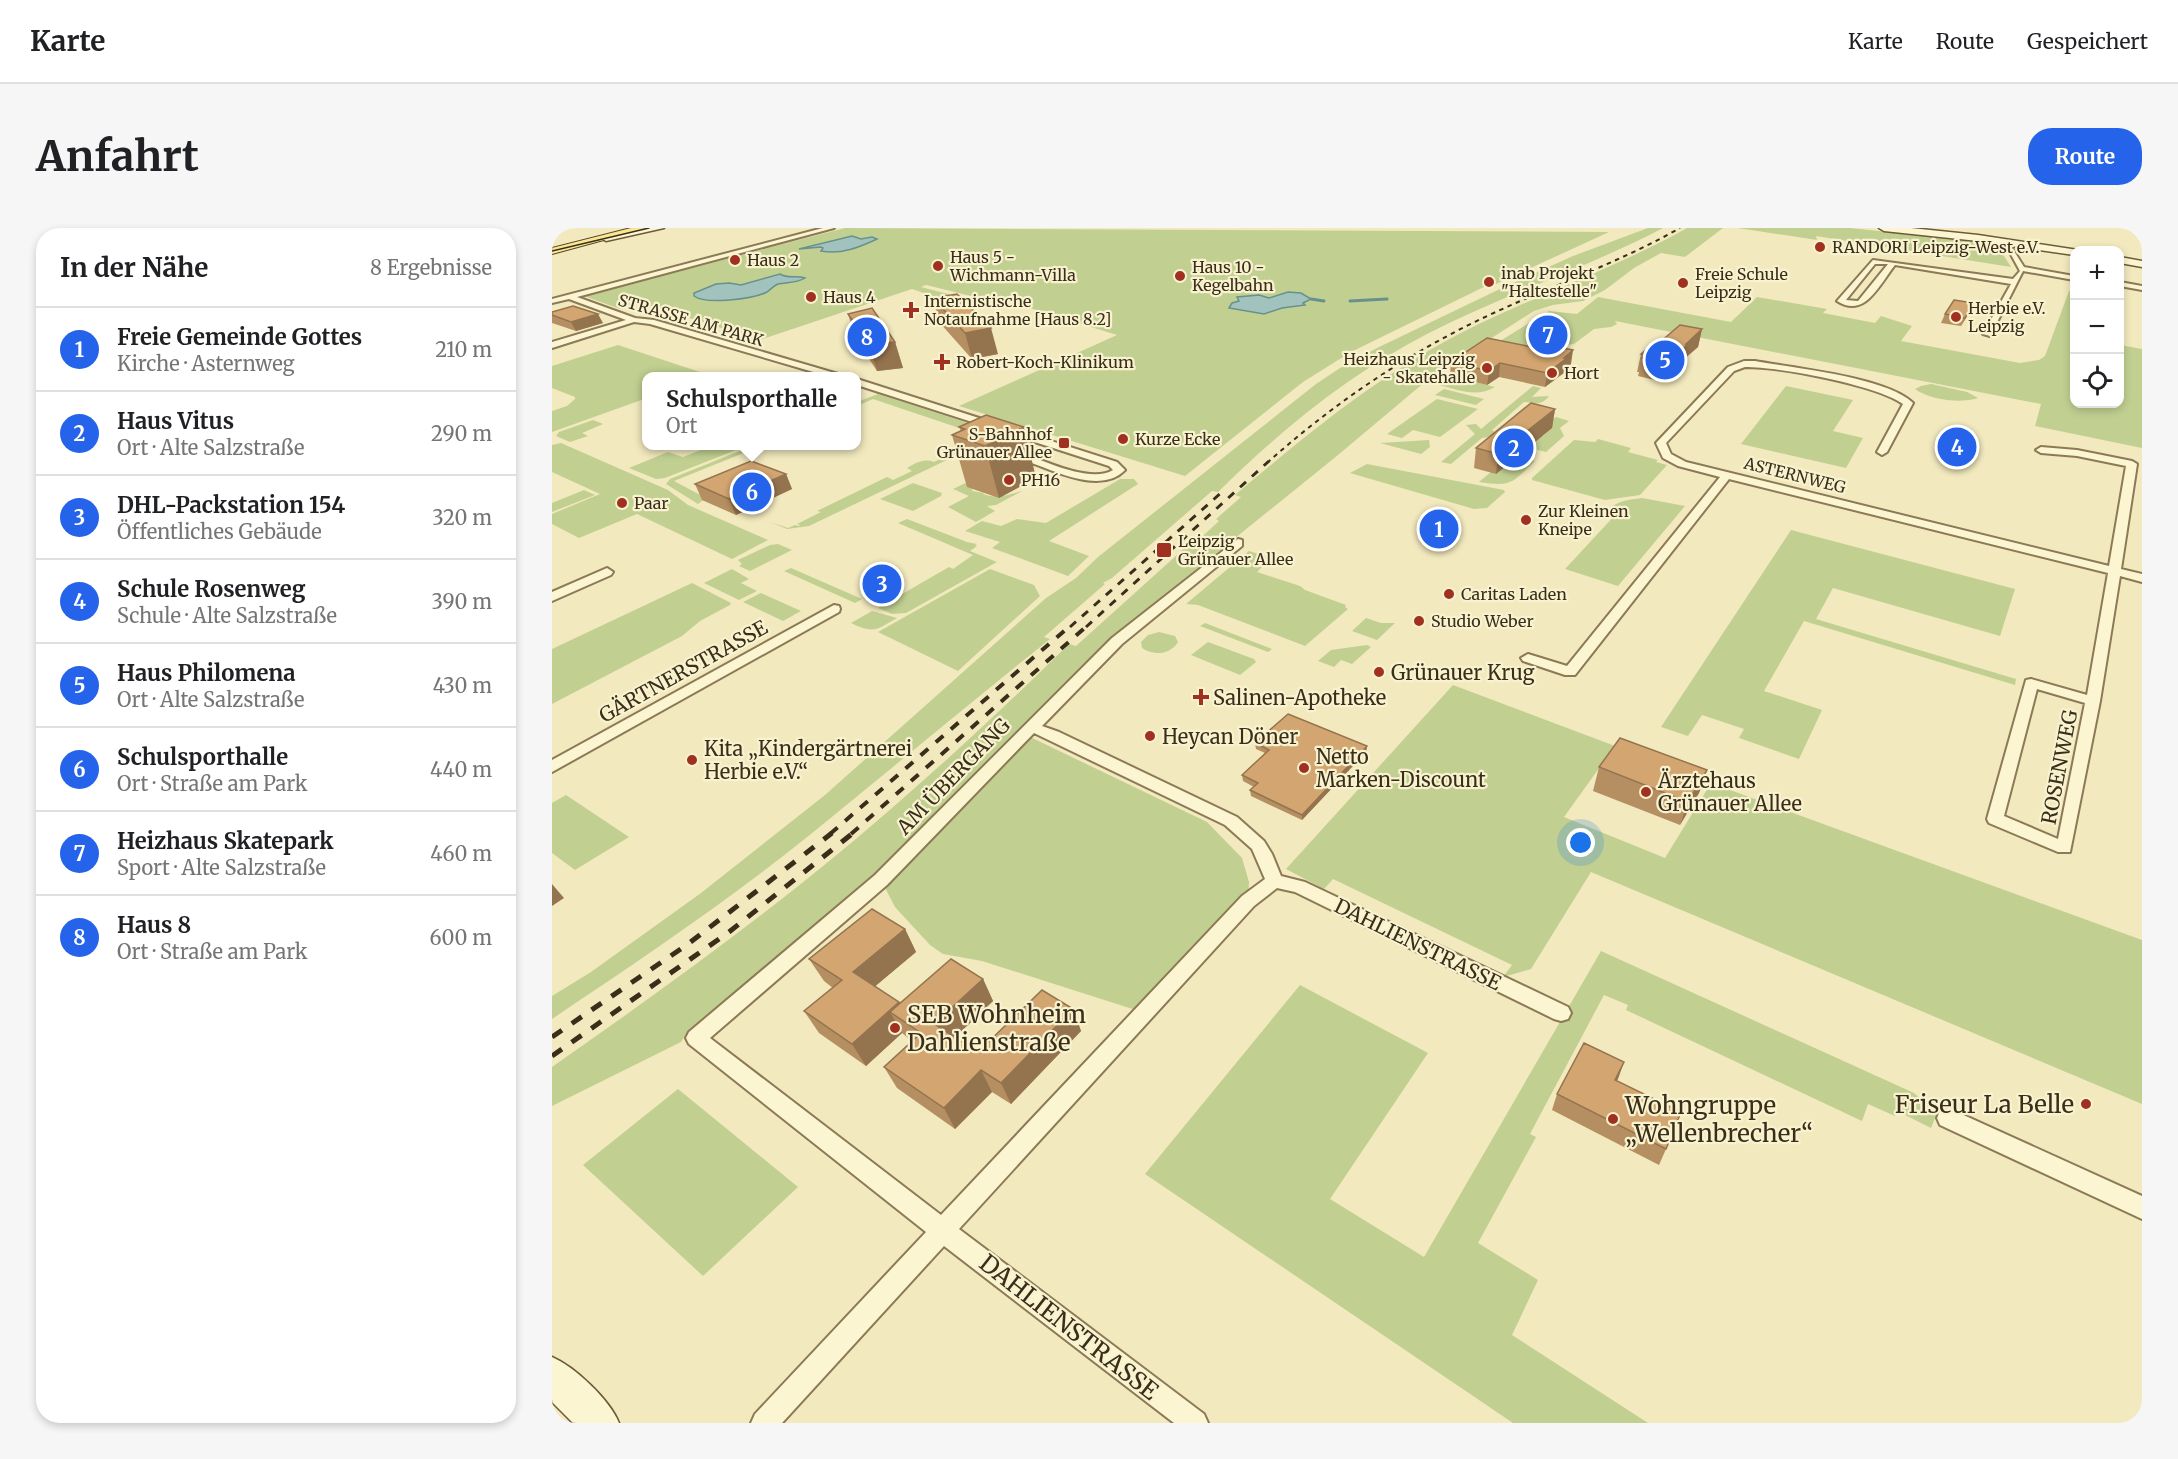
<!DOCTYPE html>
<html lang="de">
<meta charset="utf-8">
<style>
body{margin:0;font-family:Merriweather,serif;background:#f6f6f6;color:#202124}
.controls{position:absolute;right:18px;top:18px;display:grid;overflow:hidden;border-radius:12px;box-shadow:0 3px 9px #0003}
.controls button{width:54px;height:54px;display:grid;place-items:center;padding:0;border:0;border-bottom:2px solid #e0e0e0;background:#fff;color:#202124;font:30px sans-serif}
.you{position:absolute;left:1029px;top:615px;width:21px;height:21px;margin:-15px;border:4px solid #fff;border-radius:50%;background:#1a73e8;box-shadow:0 0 0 9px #1a73e833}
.badge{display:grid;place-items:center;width:39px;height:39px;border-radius:50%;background:#2563eb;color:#fff;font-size:20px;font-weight:700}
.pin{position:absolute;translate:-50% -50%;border:3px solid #fff;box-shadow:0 2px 6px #0006}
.popup{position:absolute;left:90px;top:144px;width:219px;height:78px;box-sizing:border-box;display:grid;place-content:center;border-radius:12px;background:#fff;filter:drop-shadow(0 2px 4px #0005);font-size:20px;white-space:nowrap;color:#757577}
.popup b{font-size:22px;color:#202124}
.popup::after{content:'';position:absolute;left:50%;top:100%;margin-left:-12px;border:12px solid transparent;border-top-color:#fff}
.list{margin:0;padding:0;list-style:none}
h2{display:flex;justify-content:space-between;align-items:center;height:78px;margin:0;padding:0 24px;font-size:26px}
h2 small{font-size:20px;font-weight:400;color:#757577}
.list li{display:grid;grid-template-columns:39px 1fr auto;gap:18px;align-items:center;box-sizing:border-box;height:84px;padding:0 24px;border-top:2px solid #e0e0e0}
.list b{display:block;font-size:22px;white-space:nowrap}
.list p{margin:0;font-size:20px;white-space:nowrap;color:#757577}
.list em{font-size:20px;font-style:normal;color:#757577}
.icon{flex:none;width:33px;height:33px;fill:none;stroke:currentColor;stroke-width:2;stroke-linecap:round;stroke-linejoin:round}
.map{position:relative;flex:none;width:1590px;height:1195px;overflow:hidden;border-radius:24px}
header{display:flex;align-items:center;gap:36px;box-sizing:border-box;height:84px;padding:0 30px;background:#fff;border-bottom:2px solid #e0e0e0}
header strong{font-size:28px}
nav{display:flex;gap:33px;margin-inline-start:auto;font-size:21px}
.intro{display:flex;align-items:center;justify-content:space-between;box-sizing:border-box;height:144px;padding:0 36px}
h1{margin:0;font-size:42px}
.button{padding:15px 27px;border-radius:24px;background:#2563eb;color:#fff;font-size:21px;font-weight:700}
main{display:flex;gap:36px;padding:0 36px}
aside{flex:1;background:#fff;border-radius:24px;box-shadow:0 3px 9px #0003}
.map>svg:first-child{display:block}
.green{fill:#c1d091}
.water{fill:#a2c3bd;stroke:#68918d;stroke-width:1.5}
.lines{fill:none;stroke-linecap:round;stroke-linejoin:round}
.stream{stroke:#68918d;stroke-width:3}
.street-casing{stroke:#8c7955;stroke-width:4}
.secondary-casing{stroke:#6d5a39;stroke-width:3}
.primary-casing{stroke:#59462a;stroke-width:2}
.street{fill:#fcf5d2;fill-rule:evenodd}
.secondary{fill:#fcf5d2;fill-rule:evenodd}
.primary{fill:#f9e692;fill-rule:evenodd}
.tram{stroke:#3a2e1b;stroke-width:1.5}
.rail-far3{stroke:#3a2e1b;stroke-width:2;stroke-dasharray:4.5 4.5;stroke-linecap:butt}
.rail-far2{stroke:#3a2e1b;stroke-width:3;stroke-dasharray:8 8;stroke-linecap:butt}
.rail-far1{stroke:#3a2e1b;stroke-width:4;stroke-dasharray:10 10;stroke-linecap:butt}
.rail{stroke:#3a2e1b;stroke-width:5;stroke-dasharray:12 12;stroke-linecap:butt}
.wall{fill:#b58f61}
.shaded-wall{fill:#94744f}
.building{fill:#d3a671;stroke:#94744f;stroke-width:1.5}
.poi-dot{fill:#a03020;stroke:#f8f2cf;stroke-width:2}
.labels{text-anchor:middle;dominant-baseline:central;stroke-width:4.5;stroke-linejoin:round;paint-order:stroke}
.far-poi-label{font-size:16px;fill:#3a2e1b;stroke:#f8f2cf;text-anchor:start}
.far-street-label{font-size:16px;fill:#3a2e1b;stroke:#f8f2cf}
.street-label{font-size:20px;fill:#3a2e1b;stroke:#f8f2cf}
.poi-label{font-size:20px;fill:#3a2e1b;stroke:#f8f2cf;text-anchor:start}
.near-poi-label{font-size:24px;fill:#3a2e1b;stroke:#f8f2cf;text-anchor:start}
.near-street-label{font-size:24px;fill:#3a2e1b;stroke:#f8f2cf}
</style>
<header>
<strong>Karte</strong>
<nav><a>Karte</a><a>Route</a><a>Gespeichert</a></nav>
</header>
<div class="intro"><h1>Anfahrt</h1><a class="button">Route</a></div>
<main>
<aside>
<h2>In der Nähe<small>8 Ergebnisse</small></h2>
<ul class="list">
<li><span class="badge">1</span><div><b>Freie Gemeinde Gottes</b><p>Kirche · Asternweg</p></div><em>210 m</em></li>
<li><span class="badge">2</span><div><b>Haus Vitus</b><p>Ort · Alte Salzstraße</p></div><em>290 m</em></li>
<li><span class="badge">3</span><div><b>DHL-Packstation 154</b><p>Öffentliches Gebäude</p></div><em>320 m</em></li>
<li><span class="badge">4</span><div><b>Schule Rosenweg</b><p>Schule · Alte Salzstraße</p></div><em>390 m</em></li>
<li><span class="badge">5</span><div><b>Haus Philomena</b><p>Ort · Alte Salzstraße</p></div><em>430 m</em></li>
<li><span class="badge">6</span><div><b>Schulsporthalle</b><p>Ort · Straße am Park</p></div><em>440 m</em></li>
<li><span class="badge">7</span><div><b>Heizhaus Skatepark</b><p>Sport · Alte Salzstraße</p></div><em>460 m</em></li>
<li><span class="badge">8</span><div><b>Haus 8</b><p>Ort · Straße am Park</p></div><em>600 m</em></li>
</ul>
</aside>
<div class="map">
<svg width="1590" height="1195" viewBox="0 0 1590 1195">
<rect width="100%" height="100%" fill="#f2e9be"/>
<path class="green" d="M293 0 1057 4 944 56 940 55 799 124 751 154 633 248 407 178 565 107 436 67 423 69 374 57 369 59 415 71 419 74V81L360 61 208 112 89 75 68 81 32 68Z
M1096 0H1111C1035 40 953 66 877 105 796 147 731 200 666 264L660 263 560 350 551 355 553 356 492 409 498 411C418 475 339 541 259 606 176 673 88 732 0 791V768L39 744 149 665 273 567 494 370 524 350 546 329 764 156 788 140 825 120 950 60 1021 28Z
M1135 0H1171L1133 29 1109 25 1082 40 1053 62 1031 73 1001 77 982 83 880 148 786 227 558 411 332 638 135 804 129 814 0 878V839C123 753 245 665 357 565 412 517 465 467 517 416L524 418 636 317H641L667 293 664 291 689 269 683 267C751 210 814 157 892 114 971 71 1057 44 1135 0Z
M1186 0H1298L1423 13 1445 17 1459 39 1264 8 1265 12Z
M1517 63 1522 64V176H1568V117L1590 121V220L1483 198 1489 176 1063 93 1065 96 1059 99 1042 101 1022 116 1004 118 985 125 948 113 997 83 1025 86 1046 69 1179 94 1205 69 1275 81 1271 85 1323 95 1329 88 1360 98 1349 113 1468 135 1487 132 1493 128Z
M66 117 157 147 95 148V170L0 204V183L15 178 23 171V169L0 160V138Z
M891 146 898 148 943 159C925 170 907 162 887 157L883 153Z
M1379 156 1415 164 1426 170C1409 176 1378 172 1363 161L1369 158Z
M981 158 989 160 980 169 997 168C990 178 982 175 972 174L940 202 944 205 942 208 930 210 899 236 889 234 923 206 914 197 924 196 929 201Z
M1234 158 1301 172 1281 203 1311 210 1294 240 1189 216Z
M892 161 932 171 924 177 883 167Z
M326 166 435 201 433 213 403 228 393 225 428 207 321 171 305 178V174Z
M885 171 926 181 888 209 861 202 850 210 835 206Z
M1004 189 1017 193 1008 200 1012 208 994 224 970 218 984 206 991 208 1000 200 993 198Z
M41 192 51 196 30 205 36 208 18 214 4 208 7 204Z
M1046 211 1079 220 1076 224 1106 232 1104 234 1115 237 1088 267 1053 272 980 252V250L1022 212 1043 214Z
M877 212 878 219 869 226 828 215Z
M9 215 116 262 136 277 216 312 180 331 85 286 27 310 0 296V286L48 266 0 244V217Z
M159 218H194L113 250 104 251 77 240 116 224 131 229Z
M200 218H209L122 253 154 270 146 276 114 256 118 251Z
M959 227 983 233C960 255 960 259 927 254Z
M392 229 397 231 257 298 235 301 218 294 236 300 243 297 247 298 248 297 245 296 269 284 265 283 335 249 341 252 360 243 355 240C364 235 371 230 382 234Z
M815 236 952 262 953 264 935 280 922 281 798 245Z
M422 251 420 263 432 265 431 266C444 271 456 267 470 263L444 277 435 278 443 283 424 294 396 279 417 268 401 261Z
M568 251H582L586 256 497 313 537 328 516 348 440 320 448 314 413 303 430 293 449 298 465 291 494 295Z
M361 255 390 265 389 268 361 283 328 271Z
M32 262 43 267 0 284V275Z
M1090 270 1133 278 1066 358 1013 341 1065 285 1056 282C1066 272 1077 272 1090 270Z
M355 291 415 314 425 316 423 317 425 318 418 323 445 334 354 385 340 386 326 380 397 339 401 341 421 327 346 295Z
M1239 302 1463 361 1448 408 1281 360 1264 391 1464 451 1463 457 1252 393 1212 463 1270 482 1247 531 1187 510 1192 501 1150 487 1136 508 1109 499Z
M226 316 240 322 198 343 187 338 190 336 186 332 218 317Z
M697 323 719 330 705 344 748 358 753 362 794 377 793 379 796 381 753 418 646 377 634 376Z
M239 340 310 371 303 375 232 343Z
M180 341 197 351 189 355 205 363 187 372 152 355Z
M438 341 482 357 488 368 406 443 326 404Z
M140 355 179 375 178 377 148 393 130 408 0 476V421Z
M209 365 249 383 231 393 191 374Z
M320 383 345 390C324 402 322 406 299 395Z
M814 390 829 395H843L825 412 800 403Z
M653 395 720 421 716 424 648 398Z
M607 404 623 408 626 414C618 427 602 428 590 420L589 414 596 407Z
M656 414 702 431 704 434 688 447 639 427Z
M815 417 819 419 800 436 789 432 782 439 766 433 779 422Z
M901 457 1063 518 1012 589 1113 630 1159 555 1590 712V876L1039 644 979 741 951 749 960 737 781 651 772 661 734 641Z
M472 506 655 594 690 630 697 654 696 673 593 785 430 733 391 726 378 717 343 679 329 652Z
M14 567 77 609 23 642 0 625V575Z
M1049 723 1362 865 1385 885 1379 900 1345 883 1343 888 1316 876 1310 893 1074 782 1076 777 1052 767 978 906 984 909 926 1015 986 1052 960 1107 1096 1195H961L593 946 748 757 876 825 778 971 872 1029Z
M126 861 246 959 151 1048 31 937Z"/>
<path class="water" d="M300 8 309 11 320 9 325 11C308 19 289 27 269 23L271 20 269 19 247 21Z
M228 46C236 51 244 47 253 50 246 55 235 54 226 56 221 58 219 61 215 64 201 71 154 77 142 68V65L164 56 177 55 189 57Z
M736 64 749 65 759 71 751 75 753 77 730 80 712 86 677 80 680 75 687 73 685 69 707 67 717 70Z"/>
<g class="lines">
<path class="stream" d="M759 71 772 73
M798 73 835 71"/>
<defs>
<path id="street" d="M271 0H282L25 69 83 90 102 92 286 146 287 148H275L98 96 82 94 0 120V114L74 92 17 71 0 75V71Z
M1451 12H1455L1472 39 1522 48V52L1471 43 1438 108 1431 106 1459 56 1343 37C1327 57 1313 91 1285 73L1321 32 1461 51 1468 43ZM1323 36H1336L1306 73 1294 72Z
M1568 54 1590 58V62L1568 58Z
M1192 133H1203C1241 140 1335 149 1361 175L1335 224 1330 227 1325 224 1351 176C1324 157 1228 139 1193 139L1182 143 1114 215 1119 226 1134 234 1557 338 1574 238 1525 228 1489 225 1484 222 1489 219 1525 222 1580 233 1585 236 1569 341 1590 346V354L1568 348 1548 473 1518 624H1506L1437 595 1435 591 1474 452 1479 451 1535 467 1556 345 1177 251 1023 447H1013L971 433 969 430 976 426 1015 438 1168 249 1126 238 1111 230 1104 215 1176 139ZM1485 461 1533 475 1506 611 1452 588Z
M305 151 565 234 573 242C551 265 509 246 485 237 475 233 462 230 455 224L464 222C487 231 538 256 561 242L557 238 305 157Z
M686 311 690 312V318L570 416 490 498 507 504 685 589 712 613 720 626 729 648 753 654 1016 779 1019 785 1016 791 1009 793 1002 791 743 664 725 660 702 678 407 1001 652 1186 656 1195H622L392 1018 230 1195H199L203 1186 374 1004 137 816 134 810 137 804 323 647 560 410ZM482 505 673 597 700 621 713 651 690 668 389 987 158 810 335 657Z
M55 340 61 344 59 347 0 373V364Z
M282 377 287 378 288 381 287 384 0 544V532Z
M1396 880 1590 968V991L1388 897 1385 890 1388 883Z"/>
<path id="secondary" d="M92 0H112L54 13 49 10Z
M1327 0H1359L1426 7 1526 22H1522V27L1426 13 1332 3Z
M1568 29 1590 33V39L1568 35Z
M0 1129C23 1139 58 1172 67 1195H21L0 1174Z"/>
<path id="primary" d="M79 0H96L0 26V20Z"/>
</defs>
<use href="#street" class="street-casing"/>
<use href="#secondary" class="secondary-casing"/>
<use href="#primary" class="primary-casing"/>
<use href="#street" class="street"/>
<use href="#secondary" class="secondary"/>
<use href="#primary" class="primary"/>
<path class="tram" d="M0 23 97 0"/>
<path class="rail-far3" d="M715 235C784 173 862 121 946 83 1007 55 1070 33 1128 0"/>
<path class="rail-far2" d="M518 399 670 264
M534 399 717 233"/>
<path class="rail-far1" d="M278 606 519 397
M299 606 536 397"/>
<path class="rail" d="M0 809 136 716 280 605
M0 828 177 704 301 605"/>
</g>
<path class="wall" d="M381 70 446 126 420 131 387 94Z
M1422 75 1418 83 1409 98 1389 95 1393 86Z
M0 84 51 95 24 103 0 95Z
M296 86 343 114 351 140 325 143 304 111Z
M1150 101 1146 119 1132 131V134L1111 154 1086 148 1087 144H1085L1089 126 1108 114Z
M899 134 1019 136 1013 140V144L993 159 947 149 935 157 898 148Z
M1003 181 1000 200 944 246 922 240 924 220Z
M434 187 484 250 447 270 415 259 400 207 409 203 407 199Z
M234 246 240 261 184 287 150 272 143 256Z
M703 515 815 518 814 524 750 592 699 568 698 562 702 559 691 553 690 547 713 525 704 521Z
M1047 539 1155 542 1147 565 1128 597 1041 563Z
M353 701 364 724 323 758 348 775 431 751 441 773 403 809 426 824 521 781 529 803 459 876 440 864 403 901 345 860 332 839 360 813 350 805 314 838 267 805 252 783 281 760 272 753 257 731Z
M1065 853 1114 921 1107 937 1000 882 1005 866Z"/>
<path class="shaded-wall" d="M1422 75 1418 83 1409 98 1413 90Z
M46 86 51 95 24 103 19 94Z
M439 100 446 126 420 131 413 105Z
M1150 101 1146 119 1132 131V134L1111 154 1115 135 1134 116Z
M343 114 351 140 325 143 317 116Z
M1021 122 1019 136 1013 140V144L993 159 995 145Z
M948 135 947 149 935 157 937 143Z
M1003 181 1000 200 944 246 946 226Z
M472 199 484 250 447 270 433 218Z
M234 246 240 261 184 287 177 271Z
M815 518 814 524 750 592V587Z
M1155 542 1147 565 1128 597 1136 574Z
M0 656 12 670 0 678Z
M353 701 364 724 314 766 301 744Z
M431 751 441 773 394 818 382 796Z
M347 774 360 796 338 784 350 805 314 838 300 816Z
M521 781 529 803 459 876 449 855Z
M1072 834 1066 851 1057 868 1063 852Z
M429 842 440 864 403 901 392 880Z"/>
<path class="building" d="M405 66 439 100 413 105 381 70Z
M1402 72 1422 75 1413 90 1393 86Z
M21 78 46 86 19 94 0 87V84Z
M320 80 343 114 317 116 296 86Z
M1128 97 1150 101 1134 116H1136L1115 135 1090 130 1094 127 1089 126 1104 113 1108 114Z
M935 110 995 122 1001 118 1021 122 1012 130H1015L995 145 948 135 937 143 899 134Z
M979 175 1003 181 946 226 924 220Z
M434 187 472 199 433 218 400 207 413 201 407 199Z
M199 233 234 246 177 271 143 256Z
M736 486 815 518 750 587 698 562 706 555 690 547 717 522 703 515Z
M1068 510 1155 542 1136 574 1047 539Z
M320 681 353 701 301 744 347 774 300 816 252 783 290 752 257 731Z
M399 731 431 751 382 796 426 824 490 762 521 781 449 855 429 842 392 880 332 839 369 805 338 784Z
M1032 815 1072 834 1063 852 1129 884 1114 921 1005 866Z"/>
<g class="poi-dot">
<circle cx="1268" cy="19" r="6"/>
<circle cx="183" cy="32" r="6"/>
<circle cx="386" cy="38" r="6"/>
<circle cx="628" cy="48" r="6"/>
<circle cx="937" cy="54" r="6"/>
<circle cx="1131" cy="55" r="6"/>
<circle cx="259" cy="69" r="6"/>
<path d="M356 73h6v6h6v6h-6v6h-6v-6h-6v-6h6z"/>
<circle cx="1404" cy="89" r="6"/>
<path d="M387 125h6v6h6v6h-6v6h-6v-6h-6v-6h6z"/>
<circle cx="935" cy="140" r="6"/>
<circle cx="1000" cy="145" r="6"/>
<circle cx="571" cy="211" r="6"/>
<rect x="506" y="209" width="12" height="12" rx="3"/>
<circle cx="457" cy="252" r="6"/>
<circle cx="70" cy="275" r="6"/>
<circle cx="974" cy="292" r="6"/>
<rect x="604" y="314" width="16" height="16" rx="3"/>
<circle cx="897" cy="366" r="6"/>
<circle cx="867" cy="393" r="6"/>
<circle cx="827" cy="444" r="6"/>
<path d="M646 460h6v6h6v6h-6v6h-6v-6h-6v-6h6z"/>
<circle cx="598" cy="508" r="6"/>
<circle cx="140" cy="532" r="6"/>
<circle cx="752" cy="540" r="6"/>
<circle cx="1094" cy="564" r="6"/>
<circle cx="343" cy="800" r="6"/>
<circle cx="1534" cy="876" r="6"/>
<circle cx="1061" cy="891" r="6"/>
</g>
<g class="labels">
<g class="far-poi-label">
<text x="1280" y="19">RANDORI Leipzig-West e.V.</text>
<text x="398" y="29">Haus 5 -<tspan x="398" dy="18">Wichmann-Villa</tspan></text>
<text x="195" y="32">Haus 2</text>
<text x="640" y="39">Haus 10 -<tspan x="640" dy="18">Kegelbahn</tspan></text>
<text x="949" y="45">inab Projekt<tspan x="949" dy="18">"Haltestelle"</tspan></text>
<text x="1143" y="46">Freie Schule<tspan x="1143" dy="18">Leipzig</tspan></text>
<text x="271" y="69">Haus 4</text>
<text x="372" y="73">Internistische<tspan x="372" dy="18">Notaufnahme [Haus 8.2]</tspan></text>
<text x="1416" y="80">Herbie e.V.<tspan x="1416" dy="18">Leipzig</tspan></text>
<text x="923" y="131" text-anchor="end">Heizhaus Leipzig<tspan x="923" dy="18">- Skatehalle</tspan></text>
<text x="404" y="134">Robert-Koch-Klinikum</text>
<text x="1012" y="145">Hort</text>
<text x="500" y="206" text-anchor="end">S-Bahnhof<tspan x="500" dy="18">Grünauer Allee</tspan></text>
<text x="583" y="211">Kurze Ecke</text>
<text x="469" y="252">PH16</text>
<text x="82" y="275">Paar</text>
<text x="986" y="283">Zur Kleinen<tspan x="986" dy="18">Kneipe</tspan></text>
<text x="626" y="313">Leipzig<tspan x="626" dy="18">Grünauer Allee</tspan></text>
<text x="909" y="366">Caritas Laden</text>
<text x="879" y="393">Studio Weber</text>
</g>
<g class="far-street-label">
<text transform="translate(139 92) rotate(16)">STRASSE AM PARK</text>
<text transform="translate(1243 247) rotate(14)">ASTERNWEG</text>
</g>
<g class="street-label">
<text transform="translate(131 443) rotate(-29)">GÄRTNERSTRASSE</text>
<text transform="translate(1507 539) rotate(-79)">ROSENWEG</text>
<text transform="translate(401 548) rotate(-46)">AM ÜBERGANG</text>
<text transform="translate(866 716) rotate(26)">DAHLIENSTRASSE</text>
</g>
<g class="poi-label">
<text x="839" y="444">Grünauer Krug</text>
<text x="661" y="469">Salinen-Apotheke</text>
<text x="610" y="508">Heycan Döner</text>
<text x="152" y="520">Kita „Kindergärtnerei<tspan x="152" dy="23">Herbie e.V.“</tspan></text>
<text x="764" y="528">Netto<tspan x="764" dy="23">Marken-Discount</tspan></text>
<text x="1106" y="552">Ärztehaus<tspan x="1106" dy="23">Grünauer Allee</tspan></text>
</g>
<g class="near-poi-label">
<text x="355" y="786">SEB Wohnheim<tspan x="355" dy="28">Dahlienstraße</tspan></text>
<text x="1522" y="876" text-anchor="end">Friseur La Belle</text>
<text x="1073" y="877">Wohngruppe<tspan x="1073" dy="28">„Wellenbrecher“</tspan></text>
</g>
<g class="near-street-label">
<text transform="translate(517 1099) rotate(38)">DAHLIENSTRASSE</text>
</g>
</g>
</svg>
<div class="controls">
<button>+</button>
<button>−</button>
<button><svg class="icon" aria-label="locate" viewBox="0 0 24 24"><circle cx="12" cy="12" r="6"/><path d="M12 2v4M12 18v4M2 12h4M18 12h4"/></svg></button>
</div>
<div class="you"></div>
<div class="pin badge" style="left:887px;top:301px">1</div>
<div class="pin badge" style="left:962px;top:220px">2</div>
<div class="pin badge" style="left:330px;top:356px">3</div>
<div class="pin badge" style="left:1405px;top:219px">4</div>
<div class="pin badge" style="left:1113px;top:132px">5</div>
<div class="pin badge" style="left:200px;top:264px">6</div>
<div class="popup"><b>Schulsporthalle</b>Ort</div>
<div class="pin badge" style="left:996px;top:107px">7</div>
<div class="pin badge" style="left:315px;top:109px">8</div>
</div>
</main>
